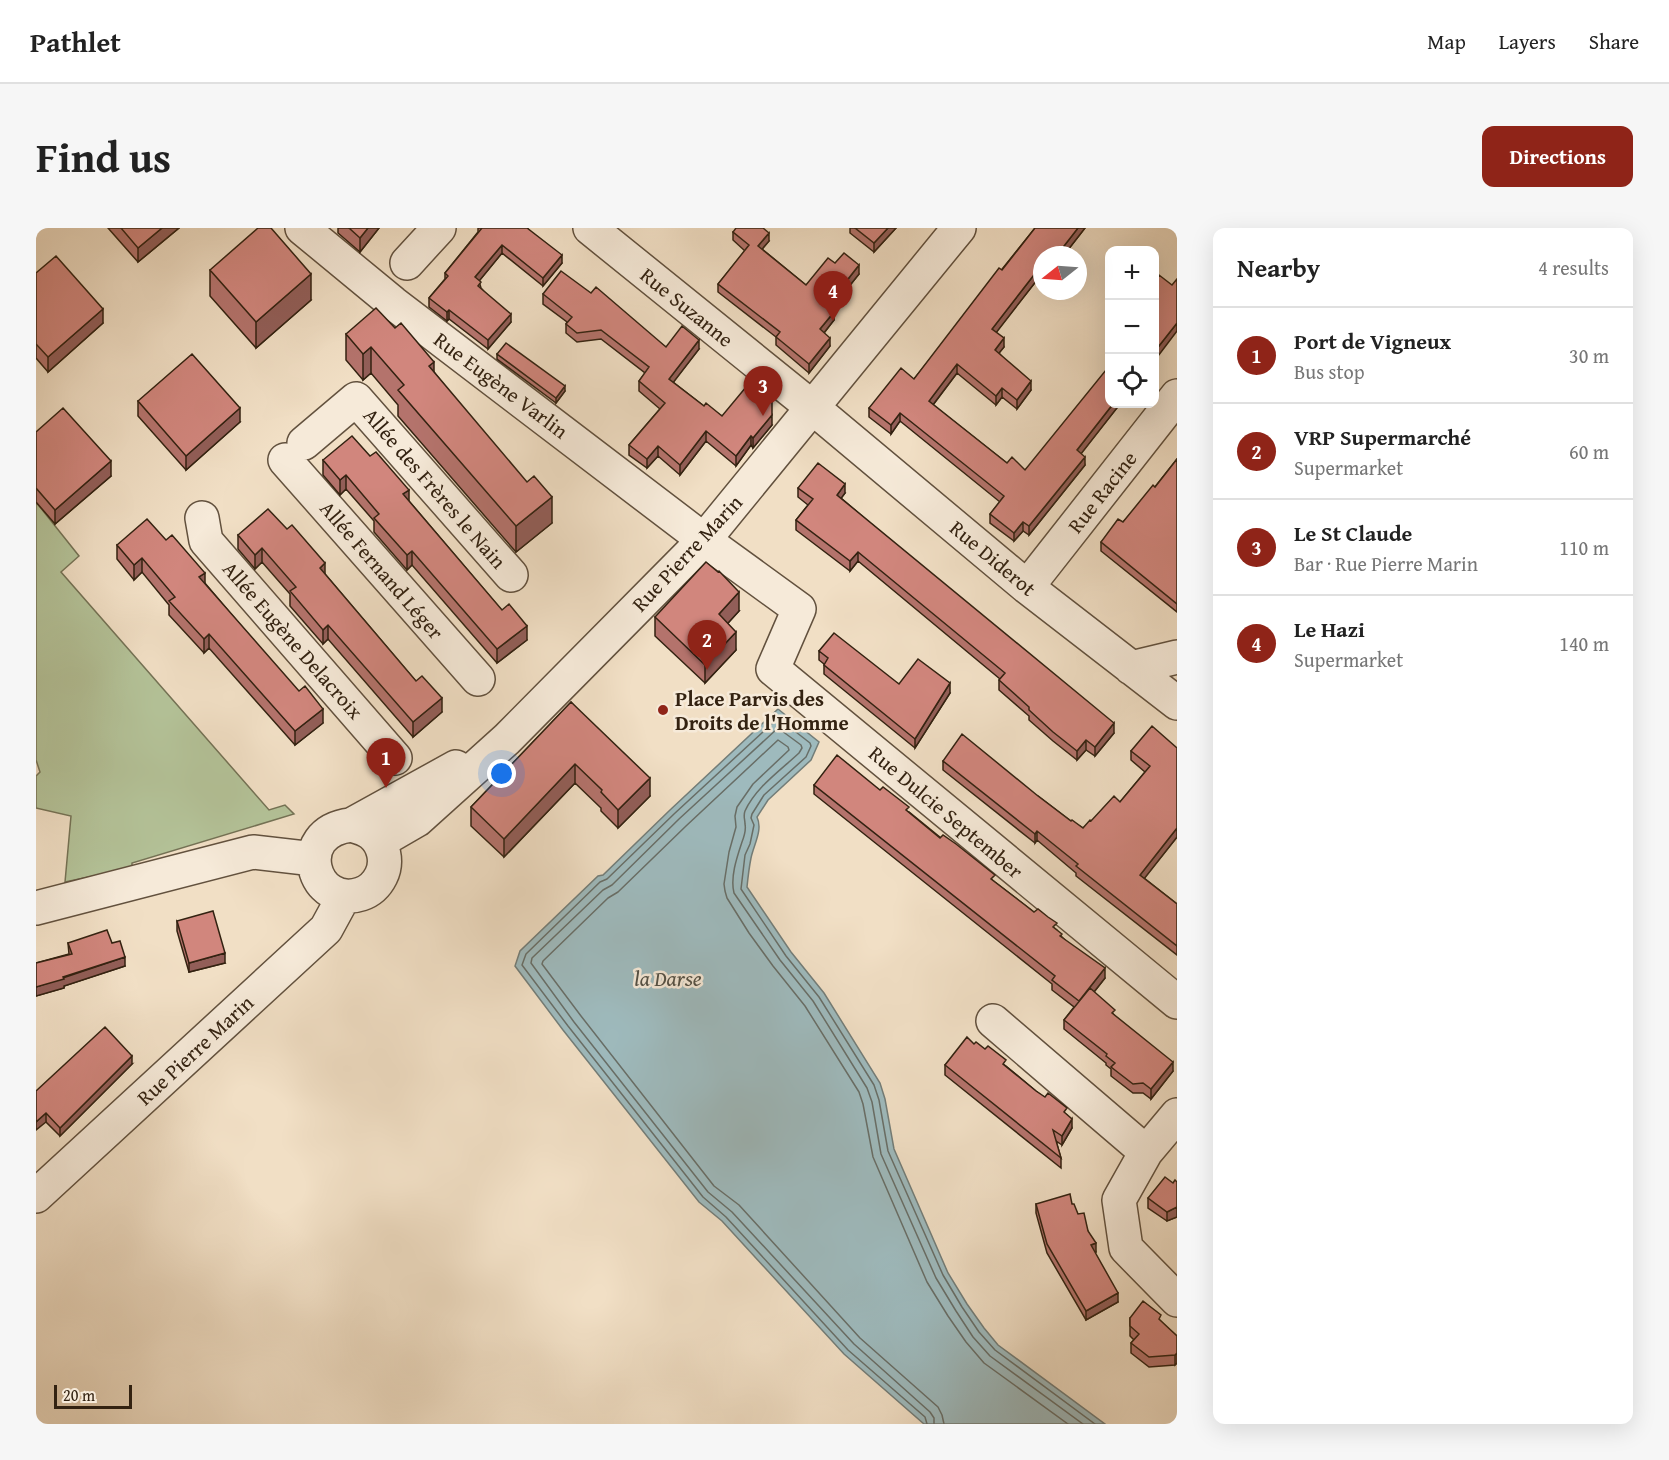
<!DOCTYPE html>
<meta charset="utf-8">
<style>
body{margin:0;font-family:"Gentium Book Plus",serif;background:#f6f6f6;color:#222}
.controls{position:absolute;right:18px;top:18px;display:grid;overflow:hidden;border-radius:12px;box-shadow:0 6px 24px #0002}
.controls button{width:54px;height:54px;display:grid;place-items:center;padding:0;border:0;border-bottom:2px solid #e0e0e0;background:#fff;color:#222;font:30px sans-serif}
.compass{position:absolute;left:997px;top:18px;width:54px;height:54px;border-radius:50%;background:#fff;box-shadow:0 6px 24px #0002;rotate:253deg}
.scale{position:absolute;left:18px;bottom:15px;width:78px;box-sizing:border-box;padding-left:6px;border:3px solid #321;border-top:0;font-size:16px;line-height:21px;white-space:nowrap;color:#321;-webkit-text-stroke:4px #f6ead9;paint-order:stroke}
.you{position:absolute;left:466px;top:546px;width:21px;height:21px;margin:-15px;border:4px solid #fff;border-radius:50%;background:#1a73e8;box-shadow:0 0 0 9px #1a73e833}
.badge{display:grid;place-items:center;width:39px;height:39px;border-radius:50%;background:#8f2418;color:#fff;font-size:20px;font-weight:700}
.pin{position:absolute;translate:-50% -50px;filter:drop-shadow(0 2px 3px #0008)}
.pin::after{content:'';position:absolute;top:32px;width:21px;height:18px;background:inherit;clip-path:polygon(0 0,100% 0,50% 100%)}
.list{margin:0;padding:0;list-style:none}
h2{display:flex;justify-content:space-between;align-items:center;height:78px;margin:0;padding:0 24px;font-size:26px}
h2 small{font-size:20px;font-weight:400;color:#767676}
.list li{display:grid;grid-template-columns:39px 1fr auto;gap:18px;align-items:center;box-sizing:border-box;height:96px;padding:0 24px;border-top:2px solid #e0e0e0}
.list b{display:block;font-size:22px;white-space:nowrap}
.list p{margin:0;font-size:20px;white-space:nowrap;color:#767676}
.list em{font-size:20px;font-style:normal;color:#767676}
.icon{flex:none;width:33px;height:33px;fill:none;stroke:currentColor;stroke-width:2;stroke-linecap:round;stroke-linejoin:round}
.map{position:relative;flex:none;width:1141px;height:1196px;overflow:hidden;border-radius:12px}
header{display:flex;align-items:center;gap:36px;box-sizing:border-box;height:84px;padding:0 30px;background:#fff;border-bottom:2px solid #e0e0e0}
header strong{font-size:28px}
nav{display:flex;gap:33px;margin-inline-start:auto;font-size:21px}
.intro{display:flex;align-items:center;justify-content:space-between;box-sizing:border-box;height:144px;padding:0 36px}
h1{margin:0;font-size:42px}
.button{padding:15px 27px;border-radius:12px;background:#8f2418;color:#fff;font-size:21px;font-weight:700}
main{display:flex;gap:36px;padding:0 36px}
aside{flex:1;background:#fff;border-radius:12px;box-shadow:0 6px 24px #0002}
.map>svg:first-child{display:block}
.green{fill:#b4c399;stroke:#747255;stroke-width:1.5}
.water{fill:#9ebabd;stroke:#737d78;stroke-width:1.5}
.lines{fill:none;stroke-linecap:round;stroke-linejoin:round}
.shore{stroke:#686e67;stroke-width:1.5}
.minor-casing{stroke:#62513e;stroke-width:36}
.minor{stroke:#f6ead9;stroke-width:33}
.wall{fill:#b4736c;stroke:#321;stroke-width:1.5}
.shaded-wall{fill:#925e58;stroke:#321;stroke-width:1.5}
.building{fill:#d1867d;stroke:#321;stroke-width:1.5}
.poi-dot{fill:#8f2418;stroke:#f6ead9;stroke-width:2}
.labels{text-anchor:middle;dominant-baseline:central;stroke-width:5;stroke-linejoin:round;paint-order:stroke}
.street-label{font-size:21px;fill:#321;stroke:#f6ead9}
.poi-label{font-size:21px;font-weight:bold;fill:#321;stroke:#f6ead9;text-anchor:start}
.water-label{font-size:22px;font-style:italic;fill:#535045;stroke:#f6ead9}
</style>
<header>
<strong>Pathlet</strong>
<nav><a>Map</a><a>Layers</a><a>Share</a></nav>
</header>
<div class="intro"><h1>Find us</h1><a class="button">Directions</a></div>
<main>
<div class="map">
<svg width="1141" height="1196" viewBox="0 0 1141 1196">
<rect width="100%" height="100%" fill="#f1dfc5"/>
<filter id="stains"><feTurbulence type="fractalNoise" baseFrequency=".00333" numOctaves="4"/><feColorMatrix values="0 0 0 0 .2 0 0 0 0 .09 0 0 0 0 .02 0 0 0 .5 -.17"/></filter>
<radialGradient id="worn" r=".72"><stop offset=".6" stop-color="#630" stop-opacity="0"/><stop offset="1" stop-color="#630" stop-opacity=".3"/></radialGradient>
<path class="green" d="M0 274 43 328 25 344 233 582 249 577 258 586 96 635V640L29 654 35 588 0 580V548L4 544 0 532Z"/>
<path class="water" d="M742 481 783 514 775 532 732 572 721 589C727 602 718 616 715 630 713 640 712 649 711 659L755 724 788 765 844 855 849 871 858 921 912 1045 931 1076 948 1100 962 1117 1069 1196H888L808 1126 686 993 663 974 527 802 479 738 484 723 562 648 567 647 634 582Z"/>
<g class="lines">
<path class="shore" d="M891 1196 889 1189 812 1122 690 989 667 969 532 798 486 737 490 726 564 654 571 651 638 586 742 490 774 515 775 518 770 529 728 567 716 586 715 590 718 597 714 616 709 627 705 661 750 728 783 769 838 857 843 872 852 923 907 1047 926 1079 943 1104 959 1122 1059 1196
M898 1196V1190L894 1184 818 1116 696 984 672 964 538 794 495 735 496 730 567 662 576 657 643 591 742 500 765 517 766 520 763 525C745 542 720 559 709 583 707 588 709 591 709 596 710 601 708 609 706 614 701 629 694 649 698 665L744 732 777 773 831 860 836 874 845 926 900 1050 920 1083 937 1109 954 1128 1047 1196
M908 1196 906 1187 902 1179 824 1110 703 977 678 958 545 788 506 736 507 733 572 670 582 664 650 598 742 512 752 519 753 522 717 556 701 579 699 588 700 599 693 624 688 656 689 663 691 670 713 705 737 738 769 778 823 864 827 876 837 929 891 1054 912 1088 930 1114 948 1135 1032 1196"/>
<defs>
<path id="minor" d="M266 0 357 75 668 312 763 381 737 441 1141 774
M554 0 777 180 991 359 1141 475
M371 35 403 0
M268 215 320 171 475 347
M249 232 442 451
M166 290 170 313 359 530
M991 359 1141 168
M1095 440 1141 429
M315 597C322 599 330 601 336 606 348 616 352 634 345 648 341 656 334 663 325 666 277 682 254 604 315 597L420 539
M343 614 381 592 471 511 668 312 923 0
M0 680 217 624 278 631
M957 793 1110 924
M1141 887 1110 924 1083 972 1090 1020 1141 1072
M0 968 290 701 308 668"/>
</defs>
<use href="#minor" class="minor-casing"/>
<use href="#minor" class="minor"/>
</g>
<path class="wall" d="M72 0H143L102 34Z
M302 0H343L324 24 302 5Z
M442 0H491L526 35 507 58 466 25 443 53 445 60 475 94 452 121 413 91 411 93 393 79V70L409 51V45L442 4Z
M814 0H860L838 24 814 5Z
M999 0H1049L1028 27H1006V55L1001 52 960 104 968 119 963 125 995 162 981 181 966 169 960 177 921 145 897 177 971 235 989 242 1074 176H1084L1045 225 1049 237 993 307 987 303 978 313 954 295V286L964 274 864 193 855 206 833 189V180L878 151Z
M697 4 733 13 726 21 770 57 799 35 823 46 795 81 798 92 788 105 794 118 773 145 740 117V109L682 64V56L709 23 697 12Z
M174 42 275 72 220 120 174 68Z
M0 45 67 95 12 144 0 130Z
M555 65 630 119 663 121 637 154 668 178 686 188 736 197 717 220 715 217 700 238 670 213 644 247 622 228 611 240 593 227V217L624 181 603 163V153L609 145 565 111 541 114 530 105V96L531 94 507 76V66Z
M310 106 398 144 516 295 480 324 362 188V177L335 145 327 152 310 132Z
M461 126 529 163 520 175 461 131Z
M102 173 204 194 150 242 102 188Z
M0 204 75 248 19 296 0 274Z
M1141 231V384L1065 323V314L1087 294 1119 259Z
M287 232 373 273 491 412 461 435 376 337 371 342 338 304V293L310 261 304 267 287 247Z
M762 260 809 265 805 270 1078 505 1059 528 1050 522 1041 532 1017 513 993 492V488L963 462V452L964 451 822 333 814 343 760 302V292L772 277 762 269Z
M202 307 289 346 406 484 377 509 292 411 287 416 254 378V366L226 334 219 341 202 321Z
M81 317 169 355 287 495 259 517 173 420 168 425 133 387V377L106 344 98 352 81 331Z
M703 383 692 395 700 422 669 455 619 408V389Z
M783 423 863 456 914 465 879 520 788 446V436L783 432Z
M535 474 614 568 582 600 565 583V580L539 555 468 629 435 598V579Z
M1141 520V609L1108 650 1141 676V727L1040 648V645L1001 612 999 615 907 542V533L1002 568 1035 593 1047 600 1055 593 1084 574 1109 544 1095 532V523Z
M778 557 873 584 959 654 1021 702 1026 709 1069 750 1058 764 1079 788 1137 843 1115 871 1107 865H1097L1075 848V841L1070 837V835L1028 801V792L1038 779 1016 762V756L778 566Z
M141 693 189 735 153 744 141 703Z
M32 715H76L89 738 28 758V760L0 768V735L33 726Z
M938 816 970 838 1000 863 1031 887 1036 900 1026 917 1020 913 1025 930V940L909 847V837Z
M96 836 24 908 10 894 0 863Z
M1141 954V989L1131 993 1112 980V970L1137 955Z
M1000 976H1036L1052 1003 1060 1024 1059 1025 1082 1074 1050 1092 1011 1025 1000 985Z
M1094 1090 1125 1094 1141 1108V1135L1139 1137 1113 1139 1095 1125V1115L1098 1112 1094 1108Z"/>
<path class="shaded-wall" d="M126 0H143L102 34V20Z
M332 0H343L324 24V10Z
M852 0H860L838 24V15Z
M1042 0H1049L1028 27H1021Z
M733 5V13L722 26V18Z
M466 17V25L439 58V49Z
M526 27V35L507 58V50Z
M823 37V46L791 86V78Z
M1001 43V52L956 110V101Z
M275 46V72L220 120V94Z
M67 81V95L12 144V129Z
M413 82V91L411 93V84Z
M798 84V92L784 110V101Z
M475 86V94L452 121V112Z
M1141 95V103L1119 132V123Z
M794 110V118L773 145V136Z
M968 110V119L959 130V122Z
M663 112V121L633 160V151Z
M335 119V145L327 152V126Z
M398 134V160L393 138Z
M921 136V145L893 182V173Z
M995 153V162L981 181V172Z
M529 158V163L520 175V170Z
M966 160V169L960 177V168Z
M1077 176H1084L1041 231V222Z
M204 180V194L150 242V228Z
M864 185V193L855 206V197Z
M736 187V197L717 220V210Z
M670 203V213L644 247V237Z
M715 208V217L700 238V228Z
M622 218V228L611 240V231Z
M1049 229V237L993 307V298Z
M75 233V248L19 296V282Z
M310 247V261L304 267V252Z
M809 256V265L801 276V267Z
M373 262V276L367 266Z
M516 269V295L480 324V298Z
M987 294V303L978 313V305Z
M226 320V334L219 341V327Z
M376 323V337L371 342V327Z
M822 324V333L814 343V333Z
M106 330V344L98 352V337Z
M289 335V350L284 340Z
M169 345V359L163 349Z
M703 364V383L683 405V386Z
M292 397V411L287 416V402Z
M491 398V412L461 435V421Z
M700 404V422L669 455V437Z
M173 406V420L168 425V411Z
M914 455V465L879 520V511Z
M406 470V484L377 509V494Z
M287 481V495L259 517V503Z
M1078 495V505L1059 528V519Z
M1050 512V522L1041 532V523Z
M539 536V555L468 629V611Z
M614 550V568L582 600V582Z
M1141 600V609L1104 656V647Z
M1001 603V612L999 615V606Z
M189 725V735L153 744V735Z
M89 729V738L28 758V760L0 768V759Z
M1069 740V750L1043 783V773Z
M96 828V836L24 908V900Z
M1137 834V843L1115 871V861Z
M10 885V894L0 902V894Z
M1036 891V900L1026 917V908Z
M1141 979V989L1131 993V984Z
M1060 1015V1024L1055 1026V1017Z
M1082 1065V1074L1050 1092V1083Z
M1141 1125V1135L1139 1137V1127Z"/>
<path class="building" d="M85 0H126L102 20Z
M222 0H235L275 46 220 94 174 42Z
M313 0H332L324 10Z
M446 0H491L526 27 507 50 466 17 439 49 445 54 442 58 475 86 452 112 413 82 411 84 393 70 412 48 409 45Z
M700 0H727L733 5 722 18 770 57 792 30 799 35 808 25 823 37 791 78 798 84 784 101 794 110 773 136 740 109 744 104 682 56 713 17 697 4Z
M819 0H852L838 15Z
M999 0H1042L1021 27H1006V46L1001 43 956 101 968 110 959 122 995 153 981 172 966 160 960 168 921 136 893 173 971 235 976 229 989 242 1074 137V176H1077L1041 222 1049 229 993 298 987 294 978 305 954 286 968 268 864 185 855 197 833 180 865 140 878 151 963 40 966 42Z
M20 28 67 81 12 129 0 116V45Z
M525 43 555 65 560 59 630 119 646 98 663 112 633 151 668 178 670 175 686 188 715 153 736 170V187L717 210 715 208 700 228 670 203 644 237 622 218 611 231 593 217 629 175 603 153 613 139 565 102 541 105 530 96 536 89 507 66Z
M1123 47 1136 57 1141 51V95L1119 123V53Z
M340 80 359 100 365 95 398 134 393 138 491 254 498 248 516 269 480 298 362 162 368 157 335 119 327 126 310 106Z
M470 115 529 158 520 170 461 126Z
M156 126 204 180 150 228 102 173Z
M27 180 75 233 19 282 0 260V204Z
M316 208 334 228 340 224 373 262 367 266 466 382 473 376 491 398 461 421 376 323 371 327 338 290 343 286 310 247 304 252 287 232Z
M1141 231V376L1065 314 1082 291 1087 294 1117 257 1119 259Z
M782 235 809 256 801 267 1078 495 1059 519 1050 512 1041 523 1017 504 993 482V479L963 452 969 445 822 324 814 333 760 292 777 271 762 260Z
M232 281 251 301 256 297 289 335 284 340 380 453 386 448 406 470 377 494 292 397 287 402 254 363 260 359 226 320 219 327 202 307Z
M111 291 130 312 136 307 169 345 163 349 263 463 269 458 287 481 259 503 173 406 168 411 133 373 139 369 106 330 98 337 81 317Z
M670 334 682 344 683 343 703 364 683 386 700 404 669 437 619 389Z
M798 405 863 456 882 431 914 455 879 511 788 437 792 430 783 423Z
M535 474 614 550 582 582 565 564 566 562 539 536 468 611 435 579Z
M1116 498 1141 520V600L1104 647 1141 676V718L1040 638 1042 636 1001 603 999 606 907 533 926 506 1002 568 1035 593 1036 592 1047 600 1054 592 1055 593 1078 568 1084 574 1114 538 1095 523Z
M801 527 844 562 847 559 873 579 870 582 904 610 907 607 920 616 959 647 955 651 989 677 998 684 1002 681 1012 689 1021 695 1017 699 1026 706 1024 708 1069 740 1043 773 1016 752 1019 748 778 557Z
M177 683 189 725 153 735 141 693Z
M71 702 76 715 84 713 89 729 27 749 28 751 0 759V735L36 726 32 715Z
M1054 760 1079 782 1076 785 1137 834 1115 861 1107 855 1097 856 1075 839 1079 835 1070 828 1071 826 1028 792Z
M69 799 96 828 24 900 10 885 0 894V863Z
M931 809 938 816 940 814 949 821 952 818 970 832 967 836 1000 863 1009 869 1012 865 1031 880 1028 884 1036 891 1026 908 1017 902 1025 930 909 837Z
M1129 949 1137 955 1139 952 1141 954V979L1131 984 1112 970Z
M1034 966 1036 976H1038L1042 986 1048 985 1052 1003 1060 1015 1055 1017 1082 1065 1050 1083 1011 1016 1000 976Z
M1107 1073 1125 1087 1123 1091 1141 1108V1125L1139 1127 1113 1129 1095 1115 1103 1106 1094 1098V1090Z"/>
<circle class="poi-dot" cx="627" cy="482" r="6"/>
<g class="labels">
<g class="street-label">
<text transform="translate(651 79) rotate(39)">Rue Suzanne</text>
<text transform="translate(465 157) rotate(37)">Rue Eugène Varlin</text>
<text transform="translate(399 260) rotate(49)">Allée des Frères le Nain</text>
<text transform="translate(1066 264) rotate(-52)">Rue Racine</text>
<text transform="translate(651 325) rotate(-47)">Rue Pierre Marin</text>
<text transform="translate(957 330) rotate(40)">Rue Diderot</text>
<text transform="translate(346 342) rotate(49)">Allée Fernand Léger</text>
<text transform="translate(257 412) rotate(49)">Allée Eugène Delacroix</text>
<text transform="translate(910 584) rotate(40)">Rue Dulcie September</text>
<text transform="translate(159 822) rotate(-43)">Rue Pierre Marin</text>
</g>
<g class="poi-label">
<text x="639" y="470">Place Parvis des<tspan x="639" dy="24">Droits de l'Homme</tspan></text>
</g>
<g class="water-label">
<text x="632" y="750">la Darse</text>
</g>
</g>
<rect width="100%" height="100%" filter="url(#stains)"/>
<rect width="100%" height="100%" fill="url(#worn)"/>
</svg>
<div class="controls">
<button>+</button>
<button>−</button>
<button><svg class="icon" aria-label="locate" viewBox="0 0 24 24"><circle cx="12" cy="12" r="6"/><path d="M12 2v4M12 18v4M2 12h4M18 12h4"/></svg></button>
</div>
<svg class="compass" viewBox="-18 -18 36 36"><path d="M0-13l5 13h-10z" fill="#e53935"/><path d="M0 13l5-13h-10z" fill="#767676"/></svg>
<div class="scale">20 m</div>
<div class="you"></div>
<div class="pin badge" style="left:350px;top:560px">1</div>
<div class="pin badge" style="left:671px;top:442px">2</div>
<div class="pin badge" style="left:727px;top:188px">3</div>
<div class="pin badge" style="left:797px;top:93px">4</div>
</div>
<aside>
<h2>Nearby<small>4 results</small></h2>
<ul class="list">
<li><span class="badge">1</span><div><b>Port de Vigneux</b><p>Bus stop</p></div><em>30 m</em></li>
<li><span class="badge">2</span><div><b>VRP Supermarché</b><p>Supermarket</p></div><em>60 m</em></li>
<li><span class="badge">3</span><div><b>Le St Claude</b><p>Bar · Rue Pierre Marin</p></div><em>110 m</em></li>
<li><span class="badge">4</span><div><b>Le Hazi</b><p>Supermarket</p></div><em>140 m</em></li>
</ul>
</aside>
</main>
